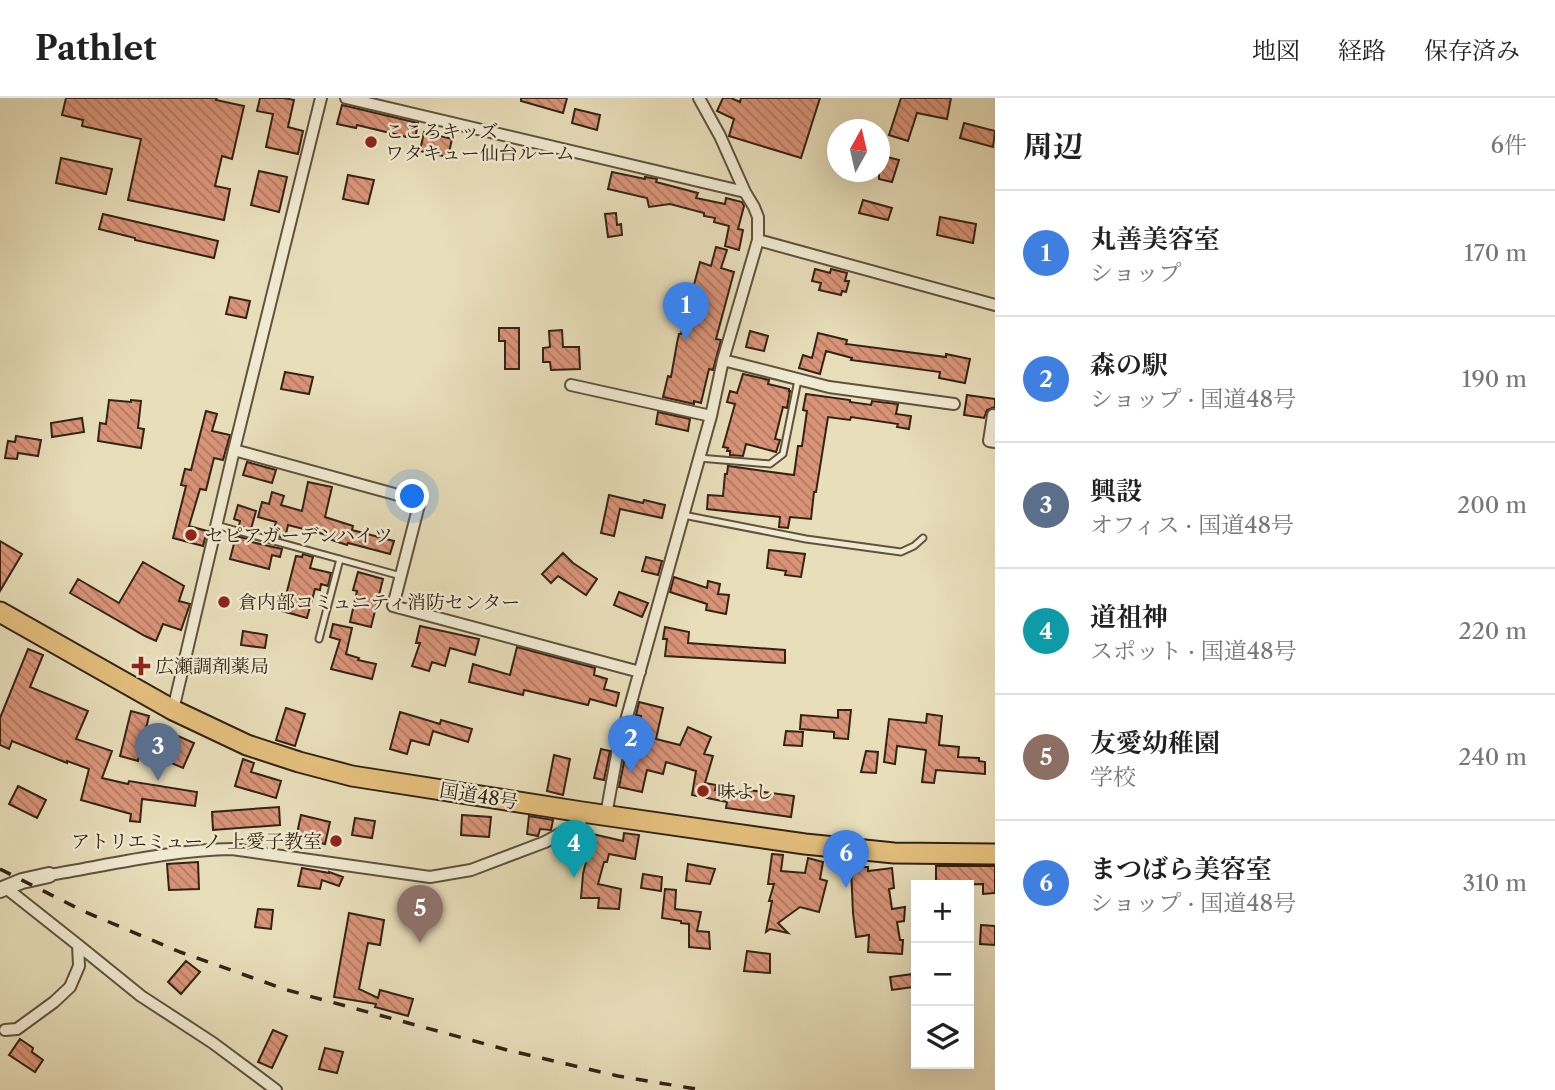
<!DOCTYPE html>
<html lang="ja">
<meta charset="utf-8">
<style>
body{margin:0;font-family:"Libre Caslon Text","Noto Serif JP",serif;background:#f6f6f6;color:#222}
.controls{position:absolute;right:21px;bottom:21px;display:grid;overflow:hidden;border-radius:0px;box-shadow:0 7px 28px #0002}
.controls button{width:63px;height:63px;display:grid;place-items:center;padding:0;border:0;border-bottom:2px solid #e0e0e0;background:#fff;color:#222;font:35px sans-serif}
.compass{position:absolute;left:827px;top:21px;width:63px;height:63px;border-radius:50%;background:#fff;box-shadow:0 7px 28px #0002;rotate:8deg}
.you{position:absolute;left:413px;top:399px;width:24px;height:24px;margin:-18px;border:5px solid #fff;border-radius:50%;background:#1a73e8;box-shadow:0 0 0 10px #1a73e833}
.badge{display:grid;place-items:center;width:46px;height:46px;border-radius:50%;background:#8f2418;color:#fff;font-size:23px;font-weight:700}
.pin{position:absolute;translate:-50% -58px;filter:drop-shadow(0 2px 4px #0008)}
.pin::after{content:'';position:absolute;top:37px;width:24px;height:21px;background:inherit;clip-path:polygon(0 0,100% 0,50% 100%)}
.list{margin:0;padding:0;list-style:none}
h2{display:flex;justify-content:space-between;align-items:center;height:91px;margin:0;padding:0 28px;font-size:30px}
h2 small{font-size:23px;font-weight:400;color:#767676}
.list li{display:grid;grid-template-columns:46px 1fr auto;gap:21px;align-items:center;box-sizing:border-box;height:126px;padding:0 28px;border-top:2px solid #e0e0e0}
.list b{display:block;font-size:26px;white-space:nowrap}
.list p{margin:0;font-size:23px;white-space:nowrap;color:#767676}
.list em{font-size:23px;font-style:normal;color:#767676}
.icon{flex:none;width:38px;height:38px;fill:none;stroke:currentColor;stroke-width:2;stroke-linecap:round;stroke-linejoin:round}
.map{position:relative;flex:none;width:995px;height:992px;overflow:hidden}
header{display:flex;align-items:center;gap:42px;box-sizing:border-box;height:98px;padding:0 35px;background:#fff;border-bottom:2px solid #e0e0e0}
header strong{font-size:33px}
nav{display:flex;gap:38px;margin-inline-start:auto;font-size:24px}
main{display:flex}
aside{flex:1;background:#fff}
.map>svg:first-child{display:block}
.building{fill:url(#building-back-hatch);stroke:#332315;stroke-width:2}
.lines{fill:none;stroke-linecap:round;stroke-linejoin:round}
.service-casing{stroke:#60523e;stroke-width:9}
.minor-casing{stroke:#60523e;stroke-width:14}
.tertiary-casing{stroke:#60523e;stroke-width:18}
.trunk-casing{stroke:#332315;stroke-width:23}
.service{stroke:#f0ead2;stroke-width:5}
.minor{stroke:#f0ead2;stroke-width:10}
.tertiary{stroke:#f0ead2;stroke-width:14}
.trunk{stroke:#e4bf7d;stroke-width:19}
.rail{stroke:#332315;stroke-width:3.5;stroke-dasharray:12 12;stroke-linecap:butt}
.poi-dot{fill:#8f2418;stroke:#f0ead2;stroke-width:2.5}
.labels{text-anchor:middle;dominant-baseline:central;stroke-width:5;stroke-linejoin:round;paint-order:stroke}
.poi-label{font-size:19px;fill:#332315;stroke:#f0ead2;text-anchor:start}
.street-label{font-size:19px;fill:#332315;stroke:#f0ead2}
</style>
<header>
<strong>Pathlet</strong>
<nav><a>地図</a><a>経路</a><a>保存済み</a></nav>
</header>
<main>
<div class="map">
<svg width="995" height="992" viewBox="0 0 995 992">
<defs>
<pattern id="building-back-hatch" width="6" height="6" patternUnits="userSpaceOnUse" patternTransform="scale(1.75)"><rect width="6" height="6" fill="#d99478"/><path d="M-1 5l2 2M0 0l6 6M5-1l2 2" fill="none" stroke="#b17861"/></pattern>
</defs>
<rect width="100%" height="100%" fill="#e8deba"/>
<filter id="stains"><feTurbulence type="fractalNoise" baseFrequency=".00286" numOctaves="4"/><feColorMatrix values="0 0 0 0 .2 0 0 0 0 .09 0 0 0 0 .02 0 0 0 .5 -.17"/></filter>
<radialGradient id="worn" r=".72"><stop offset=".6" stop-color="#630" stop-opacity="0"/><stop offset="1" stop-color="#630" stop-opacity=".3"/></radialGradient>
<path class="building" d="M66 0H217L216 2 244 8 232 61 222 58 215 88 230 91 224 122 128 102 141 41 82 28 83 22 62 17Z
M260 0H284L294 2 288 29 303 33 298 56 266 49 273 16 257 13Z
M521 0H567L563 15 521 3Z
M723 0H731L740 4 741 0H820L801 60 729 38 734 21 717 13Z
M901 0H951L947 21 917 15 908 43 889 37Z
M342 7 418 25 415 41 357 27 356 30 337 26Z
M575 11 600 17 597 32 572 25Z
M964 25 995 33 993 49 960 40Z
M424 34 452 41 448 59 420 53Z
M879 57 899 62 892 84 879 81Z
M61 60 112 71 106 96 56 85Z
M259 73 287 79 279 114 251 107Z
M612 74 645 81V79L657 81 656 84 698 95 696 100 725 106 726 100 742 104 744 108 738 131 743 132 739 152 725 148 729 128 714 124 715 120 704 118V115L670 106 649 109 647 100 608 91Z
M348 77 374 82 368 106 343 101Z
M863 102 892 110 888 122 859 115Z
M616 115 617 127 621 126 622 137 608 139 605 116Z
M103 116 218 143 214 160 135 142V140L99 131Z
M940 119 976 126 973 145 937 137Z
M716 149 727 152 721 170 734 174 716 241 721 242 713 272 709 271 701 305 694 303V306L663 299 668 278 671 279 677 245 679 236H681L700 164 711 168Z
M815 171 830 175 831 171 847 175 845 183H849L846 194 842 193 841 197 819 192 821 185 812 183Z
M230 199 250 203 246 220 226 216Z
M499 230H519V271H505V243H499Z
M562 232 563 249H579L580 271 551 272 550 264H543V250L550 249 549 233Z
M750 233 768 238 764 253 746 249Z
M818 235 847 242 846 246 946 259V256L970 261 965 285 939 280 940 274 851 262 852 260 826 253 820 276 799 270 803 257 812 260Z
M285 274 313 279 309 296 281 291Z
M743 276 769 282 768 286 789 291V293H790L787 310 783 309 775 341 780 342 776 354 746 346 743 358 730 357V353H727L728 350 723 349 735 306 727 304 730 293 737 295Z
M806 296 850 302V304L871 307 872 303 898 306 896 316 911 318 909 331 897 329 898 326 851 319 850 322 828 319 816 394H814L811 421 790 419 788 430 779 429 780 419 707 411 708 397 723 398 725 376H727L728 368 794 377 798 348H802L807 313 803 312Z
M967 297 995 301V309L987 312 984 320 964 317Z
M109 302 131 304V302L141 303 138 330 144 331 141 350 98 343 100 325 106 326Z
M206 313 217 316 212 333 230 337 223 362 214 360 206 392 200 391 189 428 207 433 203 448 173 440 186 388 181 387 185 371 191 372Z
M658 314 690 321 688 333 656 326Z
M82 320 84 334 52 339 51 325Z
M16 338 41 342 38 358 18 355 17 361 5 360 8 343 15 344Z
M247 364 276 372 272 385 243 377Z
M308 384 332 389 325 419 353 428 352 432 394 443 390 456 348 445 347 447 326 440 327 437 288 427 285 440 272 437 276 424 258 419 262 404 269 406 272 394 284 398 281 407 302 413Z
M609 397 643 405 644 402 665 407 662 420 620 411 614 438 601 435Z
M238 407 256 413 251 431 239 428 240 423 234 421Z
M236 438 248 441 247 443 282 451 280 459 272 457 269 471 230 461Z
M0 443 22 456 0 493Z
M769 452 805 456 801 479 785 477 786 473 767 470Z
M563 455 573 465 597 481 586 497 558 478 551 485 542 476Z
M303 456 313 459 310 470 331 475 328 488 321 486 320 492 315 491 307 520 282 513 296 458 302 459Z
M646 459 662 463 658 477 642 473Z
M143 464 184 488 179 503 190 506 181 532 163 526 156 543 145 538 70 495 78 481 119 505Z
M358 474 383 481 371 529 350 524 357 493 353 492Z
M674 479 707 490 708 483 720 486 718 496 729 497 726 516 706 512 707 506 670 494Z
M619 494 648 505 642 519 614 507Z
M333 526 352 530 346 556 359 560 358 562 376 566 372 581 331 571 340 542 330 539Z
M420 528 479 541 475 557 450 550 445 568 432 564 429 573 412 568 420 545H416Z
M665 529 689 534 688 545 785 552V565L665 558 667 541H663Z
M243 533 267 537 265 550 241 547Z
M517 549 595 570 594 577 607 581 604 591 619 595 616 608 590 601 588 607 524 592 523 597 469 584 473 566 510 577Z
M28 551 43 557 30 589 88 613 76 641 112 653 102 680 128 686 129 683 197 694 195 708 142 701 140 724 130 723 131 716 81 702 89 671 67 663V665L12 643 9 651 0 647V620Z
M639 604 663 610 656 641 680 647 688 629 711 639 704 656 713 658 705 685 716 687 715 692 740 696V694L748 695V692L794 698 791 719 726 710 727 704 692 697 696 673 666 664 663 676 647 672 642 694 619 689 626 654 631 655 641 618 636 617Z
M286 610 305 616 295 648 276 642Z
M838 612H851L848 641 834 640V634L800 631 801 617 838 620Z
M131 613 149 618 138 663 120 658Z
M400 614 440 626 441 622 472 631 468 644 433 633 429 647 411 642 407 656 390 651Z
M927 616 942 618 939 647 959 649 958 659 979 660V663L985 664V676L936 672 934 685 922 684 926 652 897 648 895 666 884 664 889 621 926 625Z
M786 633 803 634 802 648 784 647Z
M171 635 194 645 183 670 160 660Z
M601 651 610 653 604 682 594 680Z
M866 653 878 654 876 675 861 674Z
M554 657 570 661 563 697 547 693Z
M243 661 254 665 251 674 281 683 276 700 235 688Z
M18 688 46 702 37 720 9 706Z
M279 709 280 727 213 732 212 714Z
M301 717 330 724 325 746 296 740Z
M462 717 491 719 489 739 461 737Z
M529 718 553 722 551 732 540 731 538 738 527 736Z
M355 720 375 723 372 740 352 737Z
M588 735 623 743 624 735 639 737 635 761 609 756 607 764H604L598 786 621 791 619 811 598 810 599 800H581L583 776 587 760 582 759Z
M772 756 783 757 781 773 805 775 808 760 823 764 820 781 827 783 819 814 800 809 778 825 788 835 770 831 766 834 772 803H769L774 786H768Z
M198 764 199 791 169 792 167 766Z
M688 766 715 771 710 786 686 783Z
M936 768H995V795L983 796V786L936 787Z
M851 769H868V773L892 770 894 790 889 791 892 811 905 809 904 823 897 824 900 842H903L902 856 868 854 869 837 856 839 853 815Z
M302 770 329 775V774L343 779 339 788 322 782 320 791 298 788Z
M643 776 662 779 661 793 641 790Z
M665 791 676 792 675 811 701 814 697 833 709 834 710 851 689 849V826L681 825V823L662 820Z
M258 811 273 812 271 831 255 829Z
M349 815 384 822 380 847 368 845 359 891 378 900 380 892 413 901 408 918 375 909 376 906 334 899Z
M981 827 995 828V847L980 846Z
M747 853 770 856V875L744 873Z
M186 863 200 874 181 896 168 884Z
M913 876 914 889 892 892 890 879Z
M273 932 287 938 272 970 258 964Z
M20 941 33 950 32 954 43 962 35 974 9 957Z
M325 950 343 954 337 975 319 971Z"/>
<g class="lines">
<defs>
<path id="service" d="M699 360 770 366 783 356 798 282
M683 417 806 441 901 454 914 448 923 440
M216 427 401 478
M319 541 340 461"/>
<path id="minor" d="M346 0 745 94
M758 142 995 207
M723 262 829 289 954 306
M571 287 711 318
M993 317 989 343 995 344
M234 352 420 403 393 508 640 574
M173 612 234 352 321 0
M606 717 618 651 711 318 723 262 758 142V119L754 109 745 94 720 38 699 0
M49 777C109 767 171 752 232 751L430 779 471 772 545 744 580 725 582 714
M78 847 141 898 213 945 276 992
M5 932 17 931 54 904 70 889 79 868 78 847 6 790"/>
<path id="tertiary" d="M0 792 22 783 49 777"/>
<path id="trunk" d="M0 514 173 612 247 647 299 664 352 678 582 714 805 746 894 755 995 756"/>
</defs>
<use href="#service" class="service-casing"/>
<use href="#minor" class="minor-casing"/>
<use href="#tertiary" class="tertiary-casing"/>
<use href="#trunk" class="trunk-casing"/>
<use href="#service" class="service"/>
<use href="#minor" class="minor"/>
<use href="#tertiary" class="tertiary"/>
<use href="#trunk" class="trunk"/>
<path class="rail" d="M0 771 83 813 180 854 287 892 511 953 618 978 702 992"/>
</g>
<g class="poi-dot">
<circle cx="371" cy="44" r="7"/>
<circle cx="191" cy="437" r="7"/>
<circle cx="224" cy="504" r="7"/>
<path d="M137.5 557.5h7v7h7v7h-7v7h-7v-7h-7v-7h7z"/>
<circle cx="703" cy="693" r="7"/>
<circle cx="336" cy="743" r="7"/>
</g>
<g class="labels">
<g class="poi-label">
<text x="385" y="33">こころキッズ<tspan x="385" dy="22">ワタキュー仙台ルーム</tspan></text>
<text x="205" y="437">セピアガーデンハイツ</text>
<text x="238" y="504">倉内部コミュニティ消防センター</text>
<text x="155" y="568">広瀬調剤薬局</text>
<text x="717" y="693">味よし</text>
<text x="322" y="743" text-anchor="end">アトリエミューノ 上愛子教室</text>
</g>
<g class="street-label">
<text transform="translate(479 698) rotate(9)">国道48号</text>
</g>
</g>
<rect width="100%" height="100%" filter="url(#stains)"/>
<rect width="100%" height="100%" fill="url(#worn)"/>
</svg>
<div class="controls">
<button>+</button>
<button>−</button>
<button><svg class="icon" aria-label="layers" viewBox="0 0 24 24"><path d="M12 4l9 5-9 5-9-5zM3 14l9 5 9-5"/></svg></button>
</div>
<svg class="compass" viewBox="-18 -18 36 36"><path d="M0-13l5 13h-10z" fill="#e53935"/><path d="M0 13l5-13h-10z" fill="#767676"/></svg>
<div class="you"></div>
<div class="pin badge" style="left:686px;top:242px;background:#3f7fe0">1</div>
<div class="pin badge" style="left:631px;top:675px;background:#3f7fe0">2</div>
<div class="pin badge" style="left:158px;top:683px;background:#5c6f8a">3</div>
<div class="pin badge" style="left:574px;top:780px;background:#0f9aa8">4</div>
<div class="pin badge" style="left:420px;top:845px;background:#8d6e63">5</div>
<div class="pin badge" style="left:846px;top:790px;background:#3f7fe0">6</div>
</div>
<aside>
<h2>周辺<small>6件</small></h2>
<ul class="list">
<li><span class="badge" style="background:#3f7fe0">1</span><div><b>丸善美容室</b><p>ショップ</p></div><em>170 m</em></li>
<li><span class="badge" style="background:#3f7fe0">2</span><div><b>森の駅</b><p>ショップ · 国道48号</p></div><em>190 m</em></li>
<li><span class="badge" style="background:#5c6f8a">3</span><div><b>興設</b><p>オフィス · 国道48号</p></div><em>200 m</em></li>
<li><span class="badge" style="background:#0f9aa8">4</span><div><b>道祖神</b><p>スポット · 国道48号</p></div><em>220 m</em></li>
<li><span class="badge" style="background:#8d6e63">5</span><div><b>友愛幼稚園</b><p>学校</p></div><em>240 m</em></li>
<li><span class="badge" style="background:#3f7fe0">6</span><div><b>まつばら美容室</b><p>ショップ · 国道48号</p></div><em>310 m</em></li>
</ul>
</aside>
</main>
